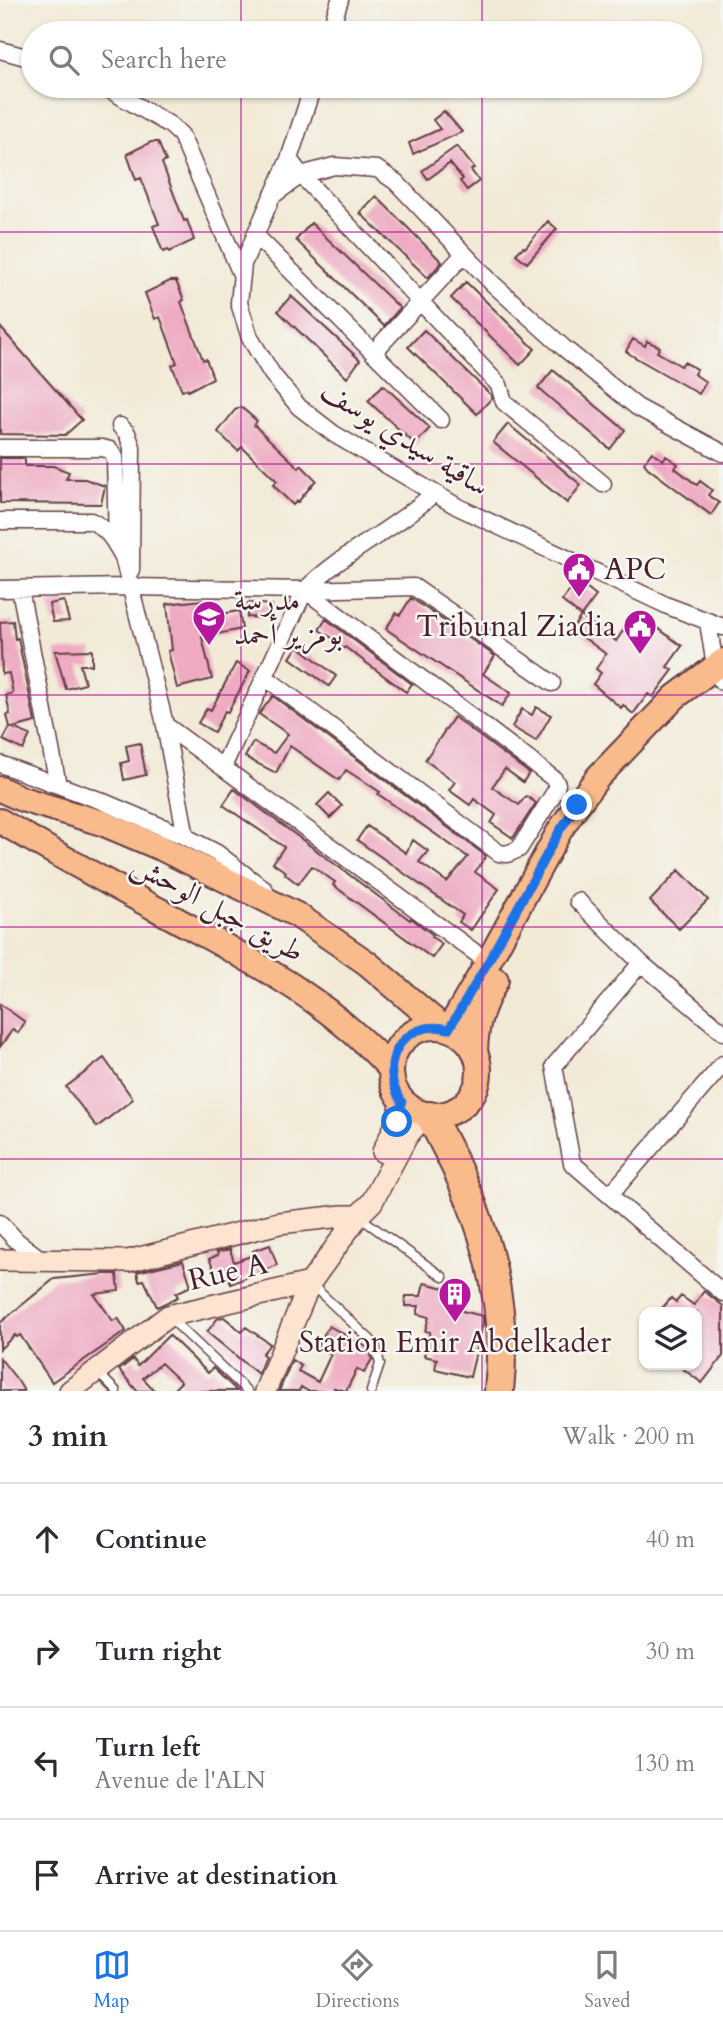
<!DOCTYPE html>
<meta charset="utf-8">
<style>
body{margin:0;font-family:Cardo,Amiri,serif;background:#f2f2f3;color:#2b2b33}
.controls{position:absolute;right:21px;bottom:21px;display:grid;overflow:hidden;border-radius:14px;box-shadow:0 2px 5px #0004}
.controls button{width:63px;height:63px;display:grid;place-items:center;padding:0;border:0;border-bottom:2px solid #e1e1e2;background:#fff;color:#2b2b33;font:35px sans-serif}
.stop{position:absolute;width:21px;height:21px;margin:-16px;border:5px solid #1a73e8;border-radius:50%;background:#fff}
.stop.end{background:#1a73e8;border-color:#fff;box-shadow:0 2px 7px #0008}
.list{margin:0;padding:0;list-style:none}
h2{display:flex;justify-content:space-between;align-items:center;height:91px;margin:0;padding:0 28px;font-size:30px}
h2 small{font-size:23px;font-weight:400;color:#7c7c81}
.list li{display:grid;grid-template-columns:46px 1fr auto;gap:21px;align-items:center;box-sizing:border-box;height:112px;padding:0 28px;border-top:2px solid #e1e1e2}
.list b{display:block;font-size:26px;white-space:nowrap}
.list p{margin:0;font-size:23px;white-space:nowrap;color:#7c7c81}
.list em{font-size:23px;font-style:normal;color:#7c7c81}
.icon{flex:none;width:38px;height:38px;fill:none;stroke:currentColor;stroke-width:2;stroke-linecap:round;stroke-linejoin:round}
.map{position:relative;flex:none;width:723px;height:1391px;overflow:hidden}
.search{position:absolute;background:#fff;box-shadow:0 2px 5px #0004;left:21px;right:21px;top:21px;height:77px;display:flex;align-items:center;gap:18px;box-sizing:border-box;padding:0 24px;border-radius:38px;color:#7c7c81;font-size:26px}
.sheet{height:539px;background:#fff}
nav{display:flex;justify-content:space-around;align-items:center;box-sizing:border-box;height:98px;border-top:2px solid #e1e1e2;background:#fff;font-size:19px;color:#7c7c81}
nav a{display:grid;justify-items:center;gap:4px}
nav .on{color:#1a73e8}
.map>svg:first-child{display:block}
.building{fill:#eeabc2}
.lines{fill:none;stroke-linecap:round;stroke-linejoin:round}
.lane-casing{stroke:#633d45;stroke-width:11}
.street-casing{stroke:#633d45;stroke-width:19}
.secondary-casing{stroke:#633d45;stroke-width:24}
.primary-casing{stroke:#633d45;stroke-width:28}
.highway-casing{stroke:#633d45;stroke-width:32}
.lane{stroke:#fff;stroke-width:8}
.street{stroke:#fff;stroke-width:16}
.secondary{stroke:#fde4d1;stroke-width:21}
.primary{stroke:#fabb8c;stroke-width:24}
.highway{stroke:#fabb8c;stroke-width:28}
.route{stroke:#1a73e8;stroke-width:9}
.grid{fill:none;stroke:#b5179e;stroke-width:2;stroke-opacity:0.55}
.labels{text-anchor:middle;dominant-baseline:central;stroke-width:5;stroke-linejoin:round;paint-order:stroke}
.street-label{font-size:30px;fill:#4a1f2b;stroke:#f6f6f2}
.poi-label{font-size:30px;fill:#4a1f2b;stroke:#f6f6f2;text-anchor:start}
</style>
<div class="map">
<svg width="723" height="1391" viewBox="0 0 723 1391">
<rect width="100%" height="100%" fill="#f6f6f2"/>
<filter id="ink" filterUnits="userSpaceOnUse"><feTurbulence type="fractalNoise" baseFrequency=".0143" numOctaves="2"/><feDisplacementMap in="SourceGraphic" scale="14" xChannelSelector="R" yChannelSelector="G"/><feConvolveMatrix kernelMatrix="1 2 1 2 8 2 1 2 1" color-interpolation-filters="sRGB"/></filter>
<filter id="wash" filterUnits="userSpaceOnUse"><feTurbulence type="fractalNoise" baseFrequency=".00686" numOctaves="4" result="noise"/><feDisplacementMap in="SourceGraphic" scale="28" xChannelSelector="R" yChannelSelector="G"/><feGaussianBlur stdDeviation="1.57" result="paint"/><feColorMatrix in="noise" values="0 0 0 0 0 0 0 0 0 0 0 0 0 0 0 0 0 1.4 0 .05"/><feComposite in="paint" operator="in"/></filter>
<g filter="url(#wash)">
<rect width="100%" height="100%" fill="#f2ead7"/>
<g id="blocks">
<path class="building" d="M444 111 462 132 413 154 409 143 440 129 433 120Z
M151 142H158L166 161 162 163 184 221 187 220 194 240 169 252 168 250 163 252 153 226 159 224 141 178 136 180 127 154Z
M457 146 474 168 471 170 479 181 467 190 460 181 463 179 450 163 428 179 422 171Z
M376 196 442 262 428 278 360 213Z
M548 221 557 229 527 263 516 254 523 247 525 248Z
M311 223 400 308 384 326 296 240Z
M170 281H176L184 300 181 302 203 360 206 359 213 378 188 391 187 389 182 391 172 365 177 363 160 317 155 319 145 293Z
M466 282 535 349 520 365 451 298Z
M291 296 360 360 347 378 278 311Z
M0 327 82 420 65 435 0 434Z
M424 330 491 395 492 398 477 414 408 347Z
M633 339 645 346 647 341 660 347 657 352 681 366 684 362 697 369 694 374 706 382 699 394 631 355 626 351Z
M553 370 625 430 610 449 538 388Z
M383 385 430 428 415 444 368 401Z
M241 407 257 421 254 425 299 468 301 465 316 480 298 502 297 501 293 505 273 485 277 481 242 447 238 451 218 432 235 410Z
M508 424 581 485 567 503 493 442Z
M652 452 663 460 666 456 678 464 675 468 697 485 700 481 712 490 708 495 719 503 711 515 648 468 644 463Z
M0 458H23L25 459V466H53L69 472 66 479H85L105 486 101 504 0 503Z
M577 581 596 596 581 616 562 601Z
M411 598 495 656 483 674 511 693 502 706 386 629 396 613 400 615Z
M202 600 204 617 239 611 242 629 202 637 212 679 177 688 168 651 172 650 167 604Z
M64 601 69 621 53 622 49 604Z
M248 603 272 605 271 618 247 617Z
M581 616 616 641 629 622 634 626 641 616 682 646 667 667 673 670 653 697 648 694 633 714 623 705 621 708 593 684 601 673 596 669 606 654 572 629Z
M326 619 412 684 406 692 345 647 343 649 332 642 334 639 319 630Z
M13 621 15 639 18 638 35 722 13 728 30 735 23 750 3 740 10 727 7 715 10 714 6 695 13 693 9 673 2 674 0 622Z
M298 646 336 676 329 686 290 658Z
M92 650V665H80L85 684 66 689 55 651Z
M236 663 250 671 228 712 225 711 214 732 198 723 207 708 211 710Z
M273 696 486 856 475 872 499 889 471 930 459 922 463 915 357 840 367 826 406 853 413 840 428 851 419 862 447 882 468 857 378 794 380 792 346 770 339 780 290 746 276 773 245 757 253 742 274 753 288 734 259 714Z
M536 707 551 715 536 741 512 727 522 709 532 715Z
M454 717 529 773 523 782 505 769 492 787 519 805 526 796 536 803 513 838 491 823 496 815 474 799 470 805 449 790 455 782 425 760Z
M140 743 146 775 124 780 121 763 129 761 126 746Z
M234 789 410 920 411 918 433 935 432 937 442 944 432 958 333 885 335 882 312 866 298 884 285 874 286 872 273 863 284 847 223 805Z
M329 793 342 806 330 818 317 805Z
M679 870 708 900 679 929 650 901Z
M0 1004 25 1022 18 1033 13 1029 0 1047Z
M104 1058 133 1099 97 1127 66 1087Z
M270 1245 277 1265 231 1284 229 1277 220 1282 209 1259 218 1255 217 1252 230 1249 234 1262 254 1255 253 1251Z
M183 1261 191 1286 176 1293 178 1297 157 1307 144 1280 139 1281 137 1272Z
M105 1274H117L119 1291 94 1294 113 1321 118 1318 126 1331 52 1382 20 1335 17 1337 15 1335 0 1349V1323L54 1279Z
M424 1283 462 1292 458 1310 483 1316V1323L470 1377 435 1369 437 1359 424 1356 430 1332 425 1331 429 1317 417 1314 419 1306H405L406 1296H421Z
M704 1291 723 1306V1356L702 1383 678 1365H697V1312H659L671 1298 676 1302 681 1296 694 1305Z
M224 1317 242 1332 246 1327 270 1344 262 1354 265 1356 258 1374 207 1332 218 1318Z
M329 1326 370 1349 372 1359 364 1373 357 1369 346 1391 334 1388 335 1391H308L301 1387 299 1391H279L292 1360 301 1366 298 1371 318 1382 331 1354 317 1346Z
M169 1335 208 1373 213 1368 237 1391H172L181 1382 161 1363 143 1378 155 1391H137L119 1370 133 1359 138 1366Z
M0 1358 18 1381 24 1391H0Z"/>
</g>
</g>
<g filter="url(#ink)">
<use href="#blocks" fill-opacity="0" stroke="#633d45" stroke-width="2"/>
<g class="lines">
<defs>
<path id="lane" d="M358 1216 443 1277
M312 1285 375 1344 380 1364 371 1391
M171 1319 247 1391
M96 1371 116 1391"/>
<path id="street" d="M329 33 340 0
M0 50 33 59
M103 86 170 125 181 135 241 274
M289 159 301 175 499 385 504 402 603 484
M273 195 289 159 313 86
M258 228 255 235 441 420
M373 353 464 254
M120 426 127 433 132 447 131 570
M0 448H102L110 450 115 457 117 546
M723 453 637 407 564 348 492 283 396 182 377 169 334 166 301 175 272 196 243 264 239 303 250 338 272 374 299 407 334 434 458 507 668 606 723 627
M0 521H91C108 529 114 541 123 557L164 720 186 837
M0 589 131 587 305 590 414 587 552 683
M20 589 58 785
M708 622 715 666 722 682
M265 677 499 853 507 854 519 849 556 790 557 784 554 779 305 590
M165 725 488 962
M0 764 99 800 186 837 217 853 265 890
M223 767 305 590C343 552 394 530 433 494
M578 901 641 963 554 1066 572 1163 723 1293
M641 963 723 1032
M610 1195 723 1064
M0 1223 17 1241 42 1260"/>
<path id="secondary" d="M383 1152 397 1122 402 1102
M0 1260 128 1261 279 1223 342 1216H358
M70 1391 168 1316 310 1283 358 1216 372 1202 407 1136 425 1115
M265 1391 310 1283"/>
<path id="primary" d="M0 789 22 799 102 823 161 848 297 915 367 963 442 1027
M0 821C55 853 111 885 168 915 254 962 323 996 391 1069
M391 1071a44 44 0 1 1 88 0a44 44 0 1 1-88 0Z
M449 1029 488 962 560 830 577 805 598 777 675 697 723 661
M475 1052C476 1021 482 1006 496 980"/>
<path id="highway" d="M430 1116C478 1203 510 1289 499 1391"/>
</defs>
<use href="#lane" class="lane-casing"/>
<use href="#street" class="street-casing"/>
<use href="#secondary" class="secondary-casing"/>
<use href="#primary" class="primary-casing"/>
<use href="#highway" class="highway-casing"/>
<use href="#lane" class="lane"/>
<use href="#street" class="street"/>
<use href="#secondary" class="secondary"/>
<use href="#primary" class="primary"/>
<use href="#highway" class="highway"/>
</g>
</g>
<g class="lines" filter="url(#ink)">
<path class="route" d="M397 1122 402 1102C376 1064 402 1018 449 1029L488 962 560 830 577 805"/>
</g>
<path class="grid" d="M241 0V33M482 0V33M241 86V1391M482 86V1391M0 232H723M0 464H723M0 695H723M0 927H723M0 1159H723"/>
<defs>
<symbol id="civic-pin" viewBox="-11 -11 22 30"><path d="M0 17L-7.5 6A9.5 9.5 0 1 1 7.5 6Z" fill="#b5179e" stroke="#f6f6f2"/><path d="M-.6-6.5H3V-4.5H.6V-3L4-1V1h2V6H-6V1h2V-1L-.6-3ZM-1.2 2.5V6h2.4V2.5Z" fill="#fff"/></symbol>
<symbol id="school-pin" viewBox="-11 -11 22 30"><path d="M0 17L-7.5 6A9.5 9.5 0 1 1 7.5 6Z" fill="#b5179e" stroke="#f6f6f2"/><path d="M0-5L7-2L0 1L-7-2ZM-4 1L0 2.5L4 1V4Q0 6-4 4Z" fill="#fff"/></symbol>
<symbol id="building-pin" viewBox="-11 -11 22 30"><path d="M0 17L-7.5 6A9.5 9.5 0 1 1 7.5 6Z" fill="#b5179e" stroke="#f6f6f2"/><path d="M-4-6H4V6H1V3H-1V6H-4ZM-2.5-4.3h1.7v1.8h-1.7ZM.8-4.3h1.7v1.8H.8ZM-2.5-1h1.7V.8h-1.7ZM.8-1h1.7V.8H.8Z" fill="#fff"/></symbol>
</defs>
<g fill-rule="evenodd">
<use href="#civic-pin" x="560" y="550" width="38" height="52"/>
<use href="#school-pin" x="190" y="598" width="38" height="52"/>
<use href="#civic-pin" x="621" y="607" width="38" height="52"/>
<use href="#building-pin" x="436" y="1275" width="38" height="52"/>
</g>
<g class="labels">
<g class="street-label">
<text transform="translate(405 438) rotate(32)">ساقية سيدي يوسف</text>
<text transform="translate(218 908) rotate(29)">طريق جبل الوحش</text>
<text transform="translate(228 1272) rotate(-13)">Rue A</text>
</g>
<g class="poi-label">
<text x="604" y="569">APC</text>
<text x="234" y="600">مدرسة<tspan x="234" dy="34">بومزير أحمد</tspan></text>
<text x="616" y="626" text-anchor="end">Tribunal Ziadia</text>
<text x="455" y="1342" text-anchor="middle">Station Emir Abdelkader</text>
</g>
</g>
</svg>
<div class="controls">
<button><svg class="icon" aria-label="layers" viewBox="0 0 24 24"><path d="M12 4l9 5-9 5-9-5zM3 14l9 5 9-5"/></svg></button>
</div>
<div class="stop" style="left:397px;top:1122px"></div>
<div class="stop end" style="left:577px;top:805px"></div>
<div class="search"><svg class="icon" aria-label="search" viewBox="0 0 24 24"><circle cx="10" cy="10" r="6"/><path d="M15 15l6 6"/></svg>Search here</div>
</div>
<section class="sheet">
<h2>3 min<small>Walk · 200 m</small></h2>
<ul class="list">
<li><svg class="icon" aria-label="ahead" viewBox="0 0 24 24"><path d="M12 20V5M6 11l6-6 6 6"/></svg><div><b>Continue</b></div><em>40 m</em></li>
<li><svg class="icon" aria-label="right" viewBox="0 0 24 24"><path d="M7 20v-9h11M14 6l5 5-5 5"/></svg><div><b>Turn right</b></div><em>30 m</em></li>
<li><svg class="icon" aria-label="left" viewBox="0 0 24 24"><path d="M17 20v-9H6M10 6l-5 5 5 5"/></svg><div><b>Turn left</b><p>Avenue de l'ALN</p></div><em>130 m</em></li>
<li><svg class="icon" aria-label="arrive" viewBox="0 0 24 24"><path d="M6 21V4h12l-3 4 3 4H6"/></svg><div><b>Arrive at destination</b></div></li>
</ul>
</section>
<nav>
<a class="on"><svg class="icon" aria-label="map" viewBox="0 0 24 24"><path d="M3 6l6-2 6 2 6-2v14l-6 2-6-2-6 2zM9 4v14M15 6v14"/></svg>Map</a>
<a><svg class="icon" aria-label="directions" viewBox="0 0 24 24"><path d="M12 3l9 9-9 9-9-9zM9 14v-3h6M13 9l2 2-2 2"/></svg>Directions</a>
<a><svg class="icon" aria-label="saved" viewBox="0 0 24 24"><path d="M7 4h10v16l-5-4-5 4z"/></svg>Saved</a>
</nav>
